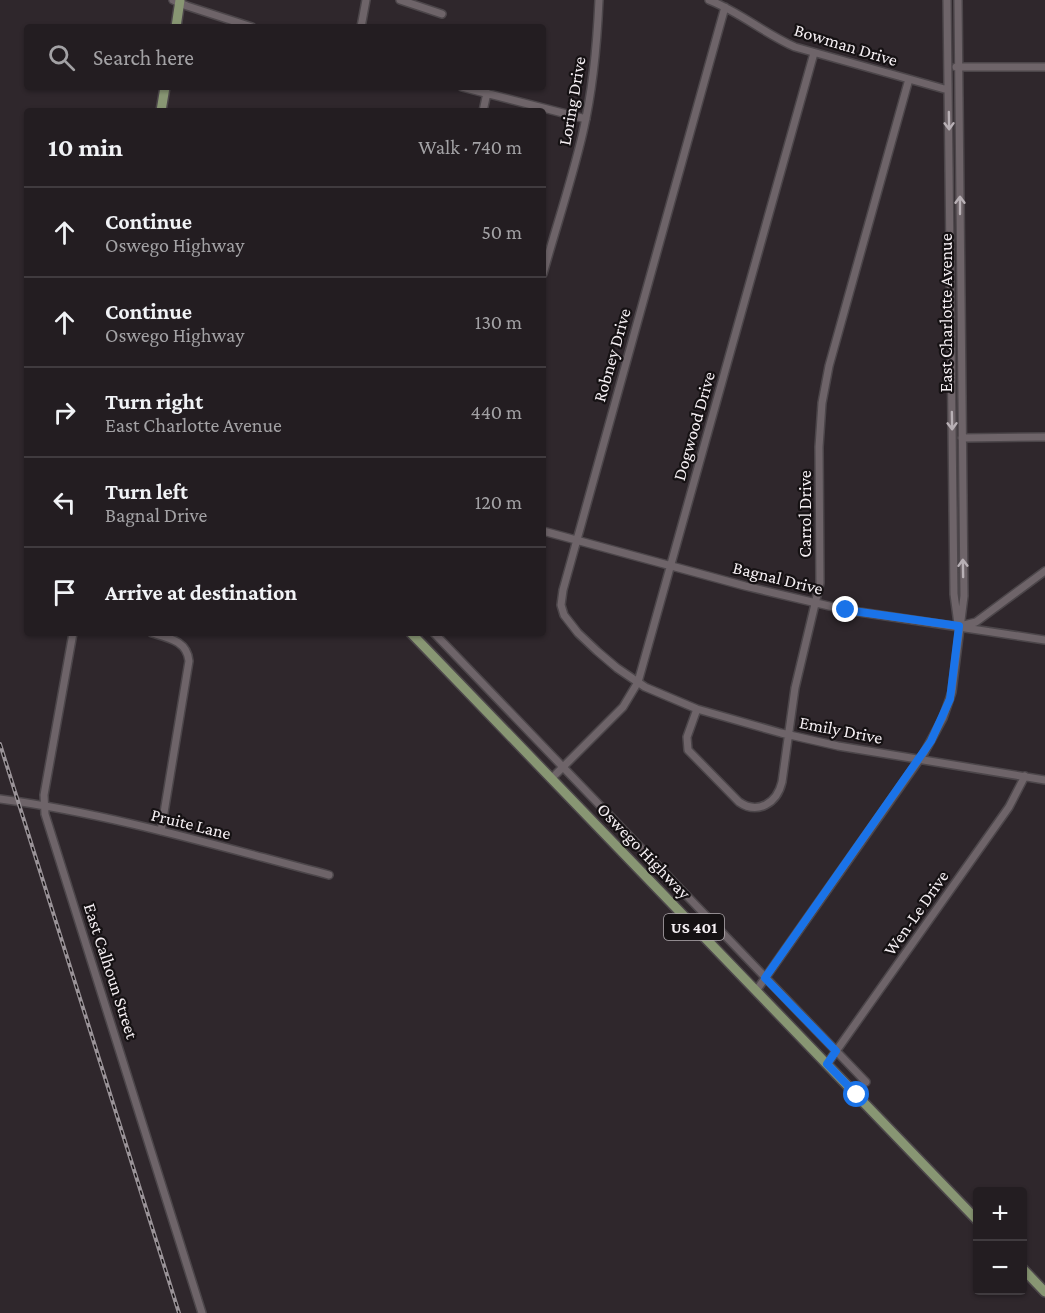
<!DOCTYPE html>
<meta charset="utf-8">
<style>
body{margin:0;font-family:"Crimson Pro",serif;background:#2f2a2e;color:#f1f3f6}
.controls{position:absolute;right:18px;bottom:18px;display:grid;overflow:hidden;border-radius:6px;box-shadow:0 2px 4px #0004}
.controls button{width:54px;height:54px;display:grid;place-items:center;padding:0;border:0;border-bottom:2px solid #403b3f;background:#231d21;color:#f1f3f6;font:30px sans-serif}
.stop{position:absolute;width:18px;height:18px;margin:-14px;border:4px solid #1a73e8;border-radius:50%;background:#fff}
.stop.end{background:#1a73e8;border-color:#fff;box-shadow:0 2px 6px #0008}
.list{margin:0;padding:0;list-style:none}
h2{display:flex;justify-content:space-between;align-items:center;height:78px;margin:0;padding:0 24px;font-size:26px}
h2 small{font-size:20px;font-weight:400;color:#a3a2a5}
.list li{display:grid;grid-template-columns:39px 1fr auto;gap:18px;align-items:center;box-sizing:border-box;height:90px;padding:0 24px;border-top:2px solid #403b3f}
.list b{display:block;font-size:22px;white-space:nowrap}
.list p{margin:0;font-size:20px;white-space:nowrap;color:#a3a2a5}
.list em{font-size:20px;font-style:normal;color:#a3a2a5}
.icon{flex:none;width:33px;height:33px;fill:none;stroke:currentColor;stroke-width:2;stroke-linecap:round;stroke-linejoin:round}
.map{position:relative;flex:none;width:1045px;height:1313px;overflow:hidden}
.search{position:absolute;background:#231d21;box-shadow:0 2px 4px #0004;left:24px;top:24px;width:522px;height:66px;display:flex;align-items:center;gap:15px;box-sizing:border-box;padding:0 21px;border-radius:6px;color:#a3a2a5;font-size:22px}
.panel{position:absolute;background:#231d21;box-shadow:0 2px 4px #0004;left:24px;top:108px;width:522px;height:528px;border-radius:6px}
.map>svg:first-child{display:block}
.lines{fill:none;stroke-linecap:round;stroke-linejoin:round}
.minor-casing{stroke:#4c464a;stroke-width:10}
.major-casing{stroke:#4c464a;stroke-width:12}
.minor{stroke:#6e6469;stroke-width:7}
.major{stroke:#889673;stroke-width:9}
.rail-casing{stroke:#9a9398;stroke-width:4}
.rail{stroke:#151113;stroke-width:1.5;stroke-dasharray:4.5;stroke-linecap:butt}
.oneway{stroke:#b8b0b5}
.route{stroke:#1a73e8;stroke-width:8}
.labels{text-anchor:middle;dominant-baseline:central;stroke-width:4.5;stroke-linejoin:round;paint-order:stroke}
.shield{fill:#151113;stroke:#b2acb0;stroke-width:1.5}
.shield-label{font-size:16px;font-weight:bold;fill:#f5eff3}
.street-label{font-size:18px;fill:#f5eff3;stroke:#151113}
</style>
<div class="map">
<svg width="1045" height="1313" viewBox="0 0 1045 1313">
<rect width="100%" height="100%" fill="#2f272c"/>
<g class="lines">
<defs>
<path id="minor" d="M173 0 187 6 252 27
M400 0 442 14
M709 0C740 12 765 34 795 47L948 90
M947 0 954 594 958 624
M725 7 563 590 561 605 564 615 578 633 597 651 617 668 645 687 697 709 781 733 838 746 1045 780
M361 27 366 0
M956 67H1045
M462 87 586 119
M483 111 487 93
M543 274C556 227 572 180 583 132 593 89 597 45 599 0
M962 438 1045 437
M543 531 745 586 846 610 1045 640
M964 625 976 622 1045 571
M73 633 44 795 45 814 202 1313
M152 633C169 638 187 641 189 661L161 831
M434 633 866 1082
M697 709 687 737 688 750 739 802C758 815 777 803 782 782L795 688 820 583 819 447 822 403 829 366 909 79
M551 779 623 707 638 682 814 53
M0 799C112 814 221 847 329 875
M756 991 924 753 943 718 952 692 964 596 958 0
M827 1064 1009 807 1025 776"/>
<path id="major" d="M176 27 180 0
M161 111 165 87
M411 633 978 1221
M1022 1268 1045 1292"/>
</defs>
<use href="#minor" class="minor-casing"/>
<use href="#major" class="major-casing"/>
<use href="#minor" class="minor"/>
<use href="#major" class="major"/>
<defs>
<path id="rail" d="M0 744 179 1313"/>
</defs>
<use href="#rail" class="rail-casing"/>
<use href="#rail" class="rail"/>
</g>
<defs><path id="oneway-shaft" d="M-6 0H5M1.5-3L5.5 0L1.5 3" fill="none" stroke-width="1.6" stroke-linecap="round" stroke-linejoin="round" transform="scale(1.5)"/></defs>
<g class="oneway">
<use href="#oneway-shaft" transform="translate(949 121) rotate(89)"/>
<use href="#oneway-shaft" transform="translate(960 205) rotate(-90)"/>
<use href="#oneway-shaft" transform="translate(952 421) rotate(89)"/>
<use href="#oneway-shaft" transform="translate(963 568) rotate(-91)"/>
</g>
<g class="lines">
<path class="route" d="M846 610 959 626 950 699 931 741 765 978 836 1051 827 1064 857 1095"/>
</g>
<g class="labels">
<rect class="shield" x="664" y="914" width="60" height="26" rx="4.5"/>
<g class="shield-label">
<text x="694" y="927">US 401</text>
</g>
<g class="street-label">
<text transform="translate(846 45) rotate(17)">Bowman Drive</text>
<text transform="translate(572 101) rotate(-80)">Loring Drive</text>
<text transform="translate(946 313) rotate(-90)">East Charlotte Avenue</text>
<text transform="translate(612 355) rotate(-74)">Robney Drive</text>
<text transform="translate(694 426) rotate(-74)">Dogwood Drive</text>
<text transform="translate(805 514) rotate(-90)">Carrol Drive</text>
<text transform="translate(778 578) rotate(14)">Bagnal Drive</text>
<text transform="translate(841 730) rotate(11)">Emily Drive</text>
<text transform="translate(191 824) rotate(14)">Pruite Lane</text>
<text transform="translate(644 851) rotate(46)">Oswego Highway</text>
<text transform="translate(916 913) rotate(-55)">Wen-Le Drive</text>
<text transform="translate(111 971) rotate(72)">East Calhoun Street</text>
</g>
</g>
</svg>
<div class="controls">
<button>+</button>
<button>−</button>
</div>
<div class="stop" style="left:857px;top:1095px"></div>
<div class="stop end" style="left:846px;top:610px"></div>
<div class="search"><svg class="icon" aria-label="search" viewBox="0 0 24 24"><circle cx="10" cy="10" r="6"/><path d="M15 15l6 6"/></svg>Search here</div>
<section class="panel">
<h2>10 min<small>Walk · 740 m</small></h2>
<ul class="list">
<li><svg class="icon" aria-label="ahead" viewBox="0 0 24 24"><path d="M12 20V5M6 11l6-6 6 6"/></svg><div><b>Continue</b><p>Oswego Highway</p></div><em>50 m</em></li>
<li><svg class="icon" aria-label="ahead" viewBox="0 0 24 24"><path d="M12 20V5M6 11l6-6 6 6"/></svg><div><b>Continue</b><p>Oswego Highway</p></div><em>130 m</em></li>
<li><svg class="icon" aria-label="right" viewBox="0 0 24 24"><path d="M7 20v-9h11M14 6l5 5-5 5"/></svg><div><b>Turn right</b><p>East Charlotte Avenue</p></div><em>440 m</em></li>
<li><svg class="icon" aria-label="left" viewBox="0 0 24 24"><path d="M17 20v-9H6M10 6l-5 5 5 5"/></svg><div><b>Turn left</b><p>Bagnal Drive</p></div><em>120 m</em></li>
<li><svg class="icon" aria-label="arrive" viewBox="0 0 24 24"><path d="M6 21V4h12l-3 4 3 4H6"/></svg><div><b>Arrive at destination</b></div></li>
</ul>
</section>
</div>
